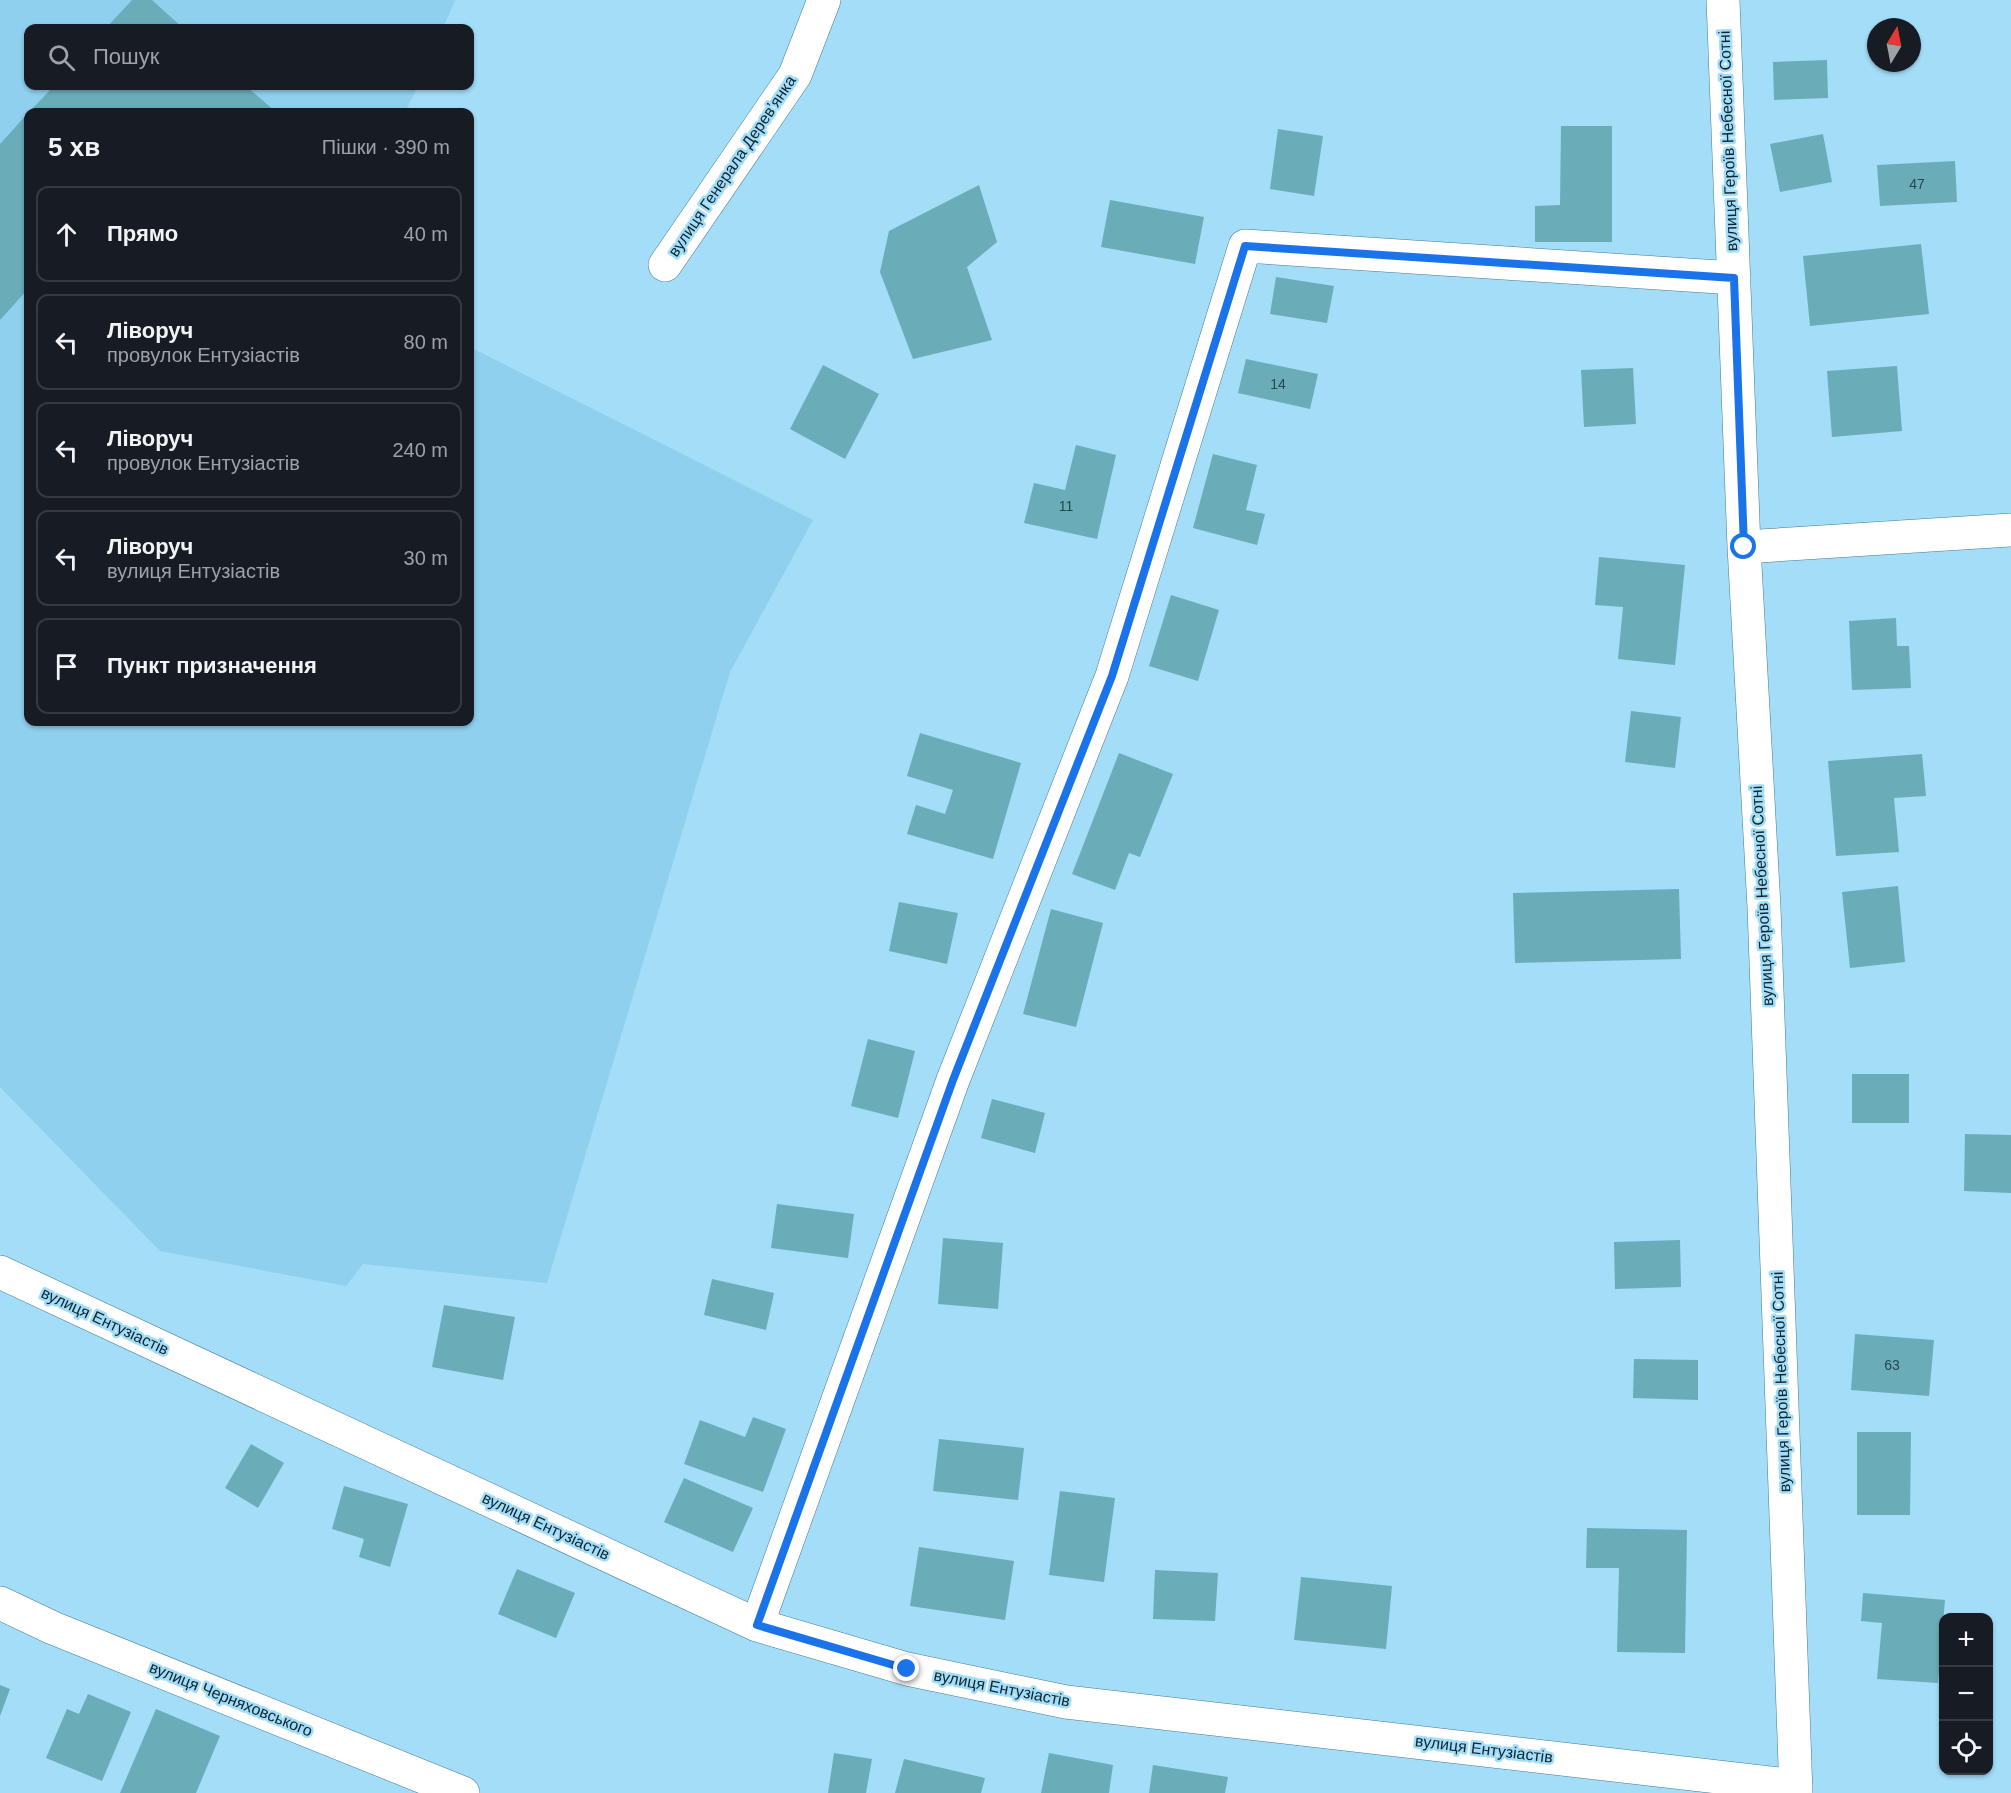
<!DOCTYPE html>
<html lang="uk">
<meta charset="utf-8">
<style>
body{margin:0;font-family:Helvetica,sans-serif;background:#20242c;color:#f1f3f6}
.controls{position:absolute;right:18px;bottom:18px;display:grid;overflow:hidden;border-radius:12px;box-shadow:0 2px 4px #0004}
.controls button{width:54px;height:54px;display:grid;place-items:center;padding:0;border:0;border-bottom:2px solid #363941;background:#171b24;color:#f1f3f6;font:30px sans-serif}
.compass{position:absolute;left:1867px;top:18px;width:54px;height:54px;border-radius:50%;background:#171b24;box-shadow:0 2px 4px #0004;rotate:10deg}
.stop{position:absolute;width:18px;height:18px;margin:-14px;border:4px solid #1a73e8;border-radius:50%;background:#fff}
.stop.end{background:#1a73e8;border-color:#fff;box-shadow:0 2px 6px #0008}
.list{margin:0;padding:0;list-style:none}
h2{display:flex;justify-content:space-between;align-items:center;height:78px;margin:0;padding:0 24px;font-size:26px}
h2 small{font-size:20px;font-weight:400;color:#9ea1a6}
.list li{display:grid;grid-template-columns:39px 1fr auto;gap:18px;align-items:center;box-sizing:border-box;height:96px;margin:0 12px 12px;padding:0 12px;border:2px solid #363941;border-radius:12px}
.list b{display:block;font-size:22px;white-space:nowrap}
.list p{margin:0;font-size:20px;white-space:nowrap;color:#9ea1a6}
.list em{font-size:20px;font-style:normal;color:#9ea1a6}
.icon{flex:none;width:33px;height:33px;fill:none;stroke:currentColor;stroke-width:2;stroke-linecap:round;stroke-linejoin:round}
.map{position:relative;flex:none;width:2011px;height:1793px;overflow:hidden}
.search{position:absolute;background:#171b24;box-shadow:0 2px 4px #0004;left:24px;top:24px;width:450px;height:66px;display:flex;align-items:center;gap:15px;box-sizing:border-box;padding:0 21px;border-radius:12px;color:#9ea1a6;font-size:22px}
.panel{position:absolute;background:#171b24;box-shadow:0 2px 4px #0004;left:24px;top:108px;width:450px;height:618px;border-radius:12px}
.map>svg:first-child{display:block}
.built{fill:#8fd0ee}
.building{fill:#6aadb8}
.lines{fill:none;stroke-linecap:round;stroke-linejoin:round}
.minor-casing{stroke:#447c95;stroke-width:34}
.minor{stroke:#fff;stroke-width:33}
.route{stroke:#1a73e8;stroke-width:8}
.labels{text-anchor:middle;dominant-baseline:central;stroke-width:5;stroke-linejoin:round;paint-order:stroke}
.number-label{font-size:14px;fill:#244751}
.street-label{font-size:16px;fill:#0d252f;stroke:#a3ddf8}
</style>
<div class="map">
<svg width="2011" height="1793" viewBox="0 0 2011 1793">
<rect width="100%" height="100%" fill="#a3ddf8"/>
<path class="built" d="M0 0H455L443 28H28V86H418L405 112H28V722H470V347L813 520 730 672 547 1283 363 1264 346 1286 160 1251 0 1087Z"/>
<path class="building" d="M132 0H152L183 28H106Z
M1827 60 1828 98 1774 100 1773 62Z
M54 86H246L276 112H29Z
M28 113V289L0 320V144Z
M1561 126H1612V242H1535V206L1560 205Z
M1278 129 1323 136 1314 196 1270 189Z
M1823 134 1832 182 1780 192 1770 144Z
M1955 161 1957 202 1880 206 1877 165Z
M979 185 997 242 967 267 992 340 913 359 880 272 889 231Z
M1110 200 1204 217 1195 264 1101 247Z
M1921 244 1929 314 1810 326 1803 256Z
M1276 277 1334 286 1327 323 1270 314Z
M1246 359 1318 374 1310 409 1238 393Z
M823 365 879 394 845 459 790 429Z
M1897 366 1902 431 1832 437 1827 371Z
M1633 368 1636 424 1584 427 1581 370Z
M1076 445 1116 455 1097 539 1024 523 1034 483 1065 490Z
M1213 454 1257 465 1246 510 1265 514 1257 545 1193 528Z
M1599 557 1685 565 1675 665 1618 659 1623 607 1595 605Z
M1171 595 1219 610 1198 681 1149 666Z
M1896 618 1897 646H1909L1911 688 1852 690 1849 621Z
M1631 711 1681 717 1675 768 1625 762Z
M920 733 1021 763 993 859 907 834 916 805 945 814 953 790 907 776Z
M1119 753 1173 774 1140 857 1129 853 1115 890 1072 874Z
M1922 754 1926 796 1894 798 1899 852 1836 856 1828 761Z
M1898 886 1905 962 1850 968 1842 892Z
M1679 889 1681 959 1515 963 1513 893Z
M899 902 958 913 947 964 889 951Z
M1051 909 1103 923 1076 1027 1023 1014Z
M868 1039 915 1051 898 1118 851 1106Z
M1852 1074H1909V1123H1852Z
M992 1099 1045 1113 1035 1153 981 1138Z
M1965 1134 2011 1135V1193L1964 1191Z
M777 1204 854 1214 848 1258 771 1248Z
M943 1238 1003 1243 998 1309 938 1304Z
M1680 1240 1681 1287 1615 1289 1614 1242Z
M712 1279 774 1293 766 1330 704 1315Z
M444 1305 515 1317 503 1380 432 1367Z
M1855 1334 1934 1340 1929 1396 1851 1390Z
M1634 1359 1698 1360V1400L1633 1398Z
M753 1417 786 1429 763 1492 684 1464 700 1420 745 1437Z
M1857 1432H1911L1910 1515H1857Z
M939 1439 1024 1448 1018 1500 933 1491Z
M251 1444 284 1463 258 1508 225 1488Z
M684 1478 753 1508 733 1552 664 1522Z
M344 1486 408 1504 390 1567 359 1557 364 1539 332 1529Z
M1060 1491 1115 1498 1104 1582 1049 1575Z
M1587 1528 1687 1530 1685 1653 1617 1652 1619 1568H1586Z
M919 1547 1014 1561 1005 1620 910 1606Z
M517 1569 575 1593 556 1638 498 1614Z
M1155 1570 1218 1573 1215 1621 1153 1619Z
M1301 1577 1392 1586 1386 1649 1294 1640Z
M1863 1593 1945 1600 1938 1683 1877 1679 1882 1623 1861 1621Z
M0 1685 10 1689 0 1716Z
M88 1694 131 1712 102 1781 46 1758 67 1709 79 1714Z
M156 1709 220 1736 196 1793H120Z
M834 1753 872 1759 866 1793H828Z
M1049 1753 1113 1765 1109 1793H1041Z
M904 1759 985 1778 981 1793H895Z
M1153 1765 1228 1777 1225 1793H1149Z"/>
<g class="lines">
<defs>
<path id="minor" d="M1723 0 1744 547 1764 907 1796 1793
M665 265 795 75 824 0
M1744 547 2011 530
M0 1272 757 1625 907 1669 1066 1702 1796 1786
M0 1603 53 1628 463 1793
M757 1625 953 1080 1112 676 1245 246 1734 278"/>
</defs>
<use href="#minor" class="minor-casing"/>
<use href="#minor" class="minor"/>
</g>
<g class="lines">
<path class="route" d="M907 1669 757 1625 953 1080 1112 676 1245 246 1734 278 1744 547"/>
</g>
<g class="labels">
<g class="number-label">
<text x="1917" y="184">47</text>
<text x="1278" y="384">14</text>
<text x="1066" y="506">11</text>
<text x="1892" y="1365">63</text>
</g>
<g class="street-label">
<text transform="translate(1728 141) rotate(-92)">вулиця Героїв Небесної Сотні</text>
<text transform="translate(732 166) rotate(-56)">вулиця Генерала Деревʼянка</text>
<text transform="translate(1762 896) rotate(-93)">вулиця Героїв Небесної Сотні</text>
<text transform="translate(105 1321) rotate(25)">вулиця Ентузіастів</text>
<text transform="translate(1781 1382) rotate(-92)">вулиця Героїв Небесної Сотні</text>
<text transform="translate(546 1526) rotate(25)">вулиця Ентузіастів</text>
<text transform="translate(1002 1688) rotate(11)">вулиця Ентузіастів</text>
<text transform="translate(231 1699) rotate(22)">вулиця Черняховського</text>
<text transform="translate(1484 1749) rotate(7)">вулиця Ентузіастів</text>
</g>
</g>
</svg>
<div class="controls">
<button>+</button>
<button>−</button>
<button><svg class="icon" aria-label="locate" viewBox="0 0 24 24"><circle cx="12" cy="12" r="6"/><path d="M12 2v4M12 18v4M2 12h4M18 12h4"/></svg></button>
</div>
<svg class="compass" viewBox="-18 -18 36 36"><path d="M0-13l5 13h-10z" fill="#e53935"/><path d="M0 13l5-13h-10z" fill="#9ea1a6"/></svg>
<div class="stop" style="left:1744px;top:547px"></div>
<div class="stop end" style="left:907px;top:1669px"></div>
<div class="search"><svg class="icon" aria-label="search" viewBox="0 0 24 24"><circle cx="10" cy="10" r="6"/><path d="M15 15l6 6"/></svg>Пошук</div>
<section class="panel">
<h2>5 хв<small>Пішки · 390 m</small></h2>
<ul class="list">
<li><svg class="icon" aria-label="ahead" viewBox="0 0 24 24"><path d="M12 20V5M6 11l6-6 6 6"/></svg><div><b>Прямо</b></div><em>40 m</em></li>
<li><svg class="icon" aria-label="left" viewBox="0 0 24 24"><path d="M17 20v-9H6M10 6l-5 5 5 5"/></svg><div><b>Ліворуч</b><p>провулок Ентузіастів</p></div><em>80 m</em></li>
<li><svg class="icon" aria-label="left" viewBox="0 0 24 24"><path d="M17 20v-9H6M10 6l-5 5 5 5"/></svg><div><b>Ліворуч</b><p>провулок Ентузіастів</p></div><em>240 m</em></li>
<li><svg class="icon" aria-label="left" viewBox="0 0 24 24"><path d="M17 20v-9H6M10 6l-5 5 5 5"/></svg><div><b>Ліворуч</b><p>вулиця Ентузіастів</p></div><em>30 m</em></li>
<li><svg class="icon" aria-label="arrive" viewBox="0 0 24 24"><path d="M6 21V4h12l-3 4 3 4H6"/></svg><div><b>Пункт призначення</b></div></li>
</ul>
</section>
</div>
